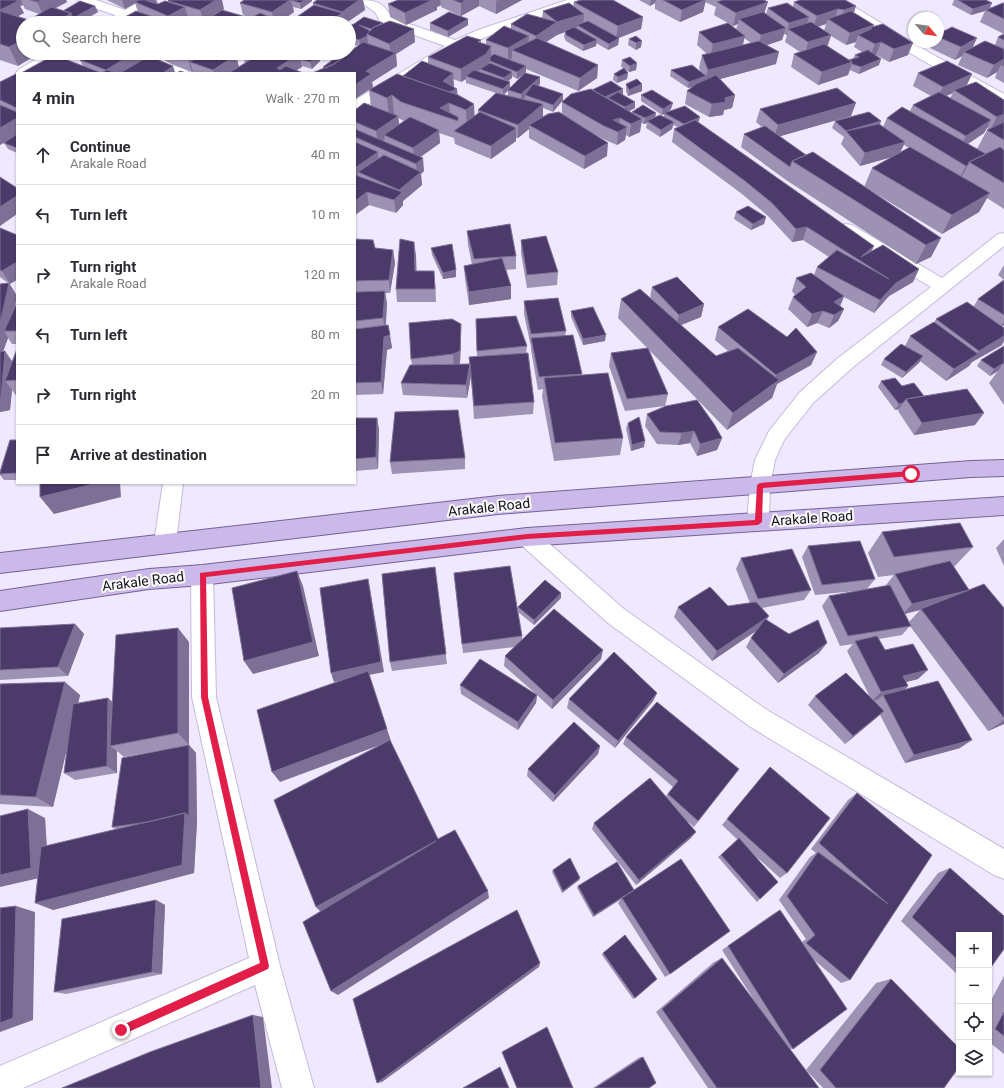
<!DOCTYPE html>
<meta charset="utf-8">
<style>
body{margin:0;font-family:Roboto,sans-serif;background:#f2f2f3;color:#2b2b33}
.controls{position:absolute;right:12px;bottom:12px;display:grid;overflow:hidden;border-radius:0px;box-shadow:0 1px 3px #0004}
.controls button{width:36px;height:36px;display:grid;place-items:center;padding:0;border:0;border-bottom:1px solid #e1e1e2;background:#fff;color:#2b2b33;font:20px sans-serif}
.compass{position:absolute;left:908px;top:12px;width:36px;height:36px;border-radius:50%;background:#fff;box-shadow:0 1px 3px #0004;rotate:119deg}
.stop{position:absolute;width:12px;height:12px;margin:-9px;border:3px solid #e11d48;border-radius:50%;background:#fff}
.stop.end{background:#e11d48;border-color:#fff;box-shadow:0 1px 4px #0008}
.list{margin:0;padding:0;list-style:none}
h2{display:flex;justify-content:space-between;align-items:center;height:52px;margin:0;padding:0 16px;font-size:17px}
h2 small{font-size:13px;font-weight:400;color:#7c7c81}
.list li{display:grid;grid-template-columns:26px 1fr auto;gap:12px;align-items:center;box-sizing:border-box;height:60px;padding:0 16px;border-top:1px solid #e1e1e2}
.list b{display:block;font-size:15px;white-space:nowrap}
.list p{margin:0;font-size:13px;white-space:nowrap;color:#7c7c81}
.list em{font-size:13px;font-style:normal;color:#7c7c81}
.icon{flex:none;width:22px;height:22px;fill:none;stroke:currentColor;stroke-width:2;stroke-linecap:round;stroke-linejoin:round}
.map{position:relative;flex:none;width:1004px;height:1088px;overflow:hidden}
.search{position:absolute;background:#fff;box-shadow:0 1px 3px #0004;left:16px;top:16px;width:340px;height:44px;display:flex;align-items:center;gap:10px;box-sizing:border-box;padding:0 14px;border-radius:22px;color:#7c7c81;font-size:15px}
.panel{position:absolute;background:#fff;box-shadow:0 1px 3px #0004;left:16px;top:72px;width:340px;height:412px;border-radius:0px}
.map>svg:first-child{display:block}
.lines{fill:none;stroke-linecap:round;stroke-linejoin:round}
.minor-casing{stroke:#c5badd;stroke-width:2}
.major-casing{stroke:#756199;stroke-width:2}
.minor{fill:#fff;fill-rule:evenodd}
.major{fill:#cbb9e9;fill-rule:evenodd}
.wall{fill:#9e92b4;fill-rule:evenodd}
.shaded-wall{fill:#7d6f96}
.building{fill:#4c3b6a;stroke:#7d6f96}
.route{fill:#e11d48}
.labels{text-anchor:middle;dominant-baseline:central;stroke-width:4;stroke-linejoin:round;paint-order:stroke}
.street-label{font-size:14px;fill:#16121e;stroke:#fafafa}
</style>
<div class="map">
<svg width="1004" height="1088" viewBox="0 0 1004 1088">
<rect width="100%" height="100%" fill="#efe8fe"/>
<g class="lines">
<defs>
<path id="minor" d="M78 0H96L125 10 142 0H157L155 3 119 23H104L115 15 80 3Z
M358 0C368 0 379 0 386 9 390 15 391 17 398 20L455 40 478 30 567 0H585L583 3 488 36 461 48 360 109 355 110V100L445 46 388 26 380 21 375 12Z
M828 0H843L930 53 1004 94V104L999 103 920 59 830 3Z
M46 53H62L60 56 32 73H17V74L16 73 18 70Z
M132 53H150L187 70 189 73H171L134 56Z
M846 224 852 225 942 278 998 234 1004 233V246L852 368 814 402 784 440 775 460 770 485 769 522 766 528 758 531 750 528 747 522 750 485 755 460 769 431 800 392 838 358 931 287 840 233 838 229 840 225Z
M163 483H183L176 543 173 550 165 552 157 550 154 543Z
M527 528 535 531 624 609 767 710 1004 849V879L994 875 749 726 608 623 519 543 516 537 519 531Z
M202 565 210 568 213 575 216 697 280 966 314 1088H282L255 985 23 1088H0V1066L249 958 192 697 191 575 194 568Z"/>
<path id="major" d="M1004 460V476L971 477 498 514 0 573V553L498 496 971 461Z
M1004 497V515L527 546 202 585 149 589 0 611V591L149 569 202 565 527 528Z"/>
</defs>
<use href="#minor" class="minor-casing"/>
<use href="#major" class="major-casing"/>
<use href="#minor" class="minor"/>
<use href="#major" class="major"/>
</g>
<path class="wall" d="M0 0H66L67 2 55 8 63 11 95 6 98 12 79 23 75 22V23H23L18 66 0 60ZM23 5 25 9 39 14 29 20 18 16 24 13 20 6Z
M107 0H156L158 4 168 2V1L224 9 222 10 246 17V20L251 18 243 15 240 3 244 0H312V1L301 9 293 7 294 12 281 21 285 23H212L210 18 204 23 188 18 189 20 182 23H114L138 12 135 3 125 9Z
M317 0H363L365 10 346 23H292L291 21 313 6V3Z
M398 0H522L496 14 479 6 461 16 441 7V5L437 7V10L406 25 390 17 388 4Z
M639 0H764L765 13 766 14 768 8 793 6 794 2 845 0 854 13 873 27 908 55 889 62 876 55H875L879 65 859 74 850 70 848 75 818 85 791 67 794 54 800 52 785 42 787 35 784 34 782 40 767 45 776 64 720 79 735 95 732 108 724 110 723 115 709 117 685 104 687 91 693 86 688 88 670 76 671 70 701 72 699 68 702 55 707 54 697 45 699 32 736 29 738 24 733 26 714 15 716 7 705 2 703 12 680 22 655 9V3L650 6ZM826 24 824 31 818 27ZM831 36 846 45 856 42 854 47 862 52 855 55 853 59 849 60 827 46ZM744 38 751 43 743 45Z
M954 0H986L992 3 990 8 1004 3V34L980 22 985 11 971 15 952 5Z
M574 2 643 17 641 29 619 38 618 45 608 50 596 43V46L583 51 566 41 564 37 565 32 557 35 546 42 598 65 597 78 578 91 526 69V73L540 77V84L538 86 563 100 553 112 543 108V117L562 114V102L592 90 623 95 635 108 629 111 632 113V112L655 117H664V114L662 115 641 101V95L671 109 668 112 700 117 698 122 872 251 919 269 913 282 889 296 874 313 844 297 840 306 844 309 838 321 829 328 817 323 807 327 788 309 793 297 795 295 792 291 796 278 814 275 817 267 829 257 803 240 792 242 768 216 742 194 672 142 674 129 678 127 673 125 672 129 660 137 646 128 647 123 644 124 641 123 640 132 629 137 626 135 625 140 617 145 603 139 592 133 607 156 584 169 529 138V129L518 138H516V141L491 159 455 144 454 138 439 133 440 143 420 157 424 171 421 174 422 185 403 201V205L396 213 369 205 355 215V110L371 106 369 90 403 76 428 63V57L481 40V43L486 45V40L511 29V24L542 18 543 11 573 6ZM522 75 510 88V82L508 81 512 78V76L517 79ZM453 79 461 82 466 79V83L496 93 478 110V113L475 116 458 95 453 86H454ZM508 91V96L504 94ZM398 118 404 121 399 124Z
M468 19V25L448 37 430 30V23Z
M354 24 415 42 396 54 397 66 372 82 373 87 355 99V73L324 68 323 67 332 61 324 56 323 53H346L340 57 343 58 358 46 351 43 352 49 349 42V26Z
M938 34 973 47 995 45 998 37 1004 34V83L995 78 997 72 987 78 958 65 962 56 955 60 930 48 933 42H938Z
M629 39 641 47 636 50 628 45Z
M92 53H140L142 60 173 66 175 73H24L23 72 83 66 80 60Z
M151 53H229L236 55 239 67 245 64 244 58 300 59 319 55 320 61 312 69 302 66V67L296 70 303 73H193V71L192 72 173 65Z
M622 60 637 63 636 70 629 72 625 69 628 73 627 79 617 83 613 80 614 74 624 68 621 67Z
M918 73 972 74 966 86 1004 100V209L987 198 979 212 942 234 868 189 941 238 931 257 916 264 786 180 741 147 744 134 762 127 756 122 760 109 851 116 780 136 806 155 864 187 872 168 892 157 860 166 841 144 844 137 832 128 835 121H881L880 124 883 127 887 118 910 111 913 105 931 96 913 86ZM953 93 950 98 946 96ZM987 128 989 129 987 130 977 149 968 144 984 133ZM904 145 909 148 900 152Z
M17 74V153L8 149 4 143 7 141 0 145V82Z
M626 84H642V91L628 96 626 91Z
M736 212 766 217 764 224 751 230 734 219Z
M0 228 10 284 9 283 17 296 14 309 17 303V344H12L8 338 3 352 12 362 17 349V397L12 390 10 410 0 412V284L8 283 0 277Z
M467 231 516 256V269L506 270 511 299 469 305 465 279 464 266 472 265 468 245Z
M355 239 375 248 393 250 395 263 390 293H385L387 304 386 326 388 325 392 348 387 350 383 394 355 395Z
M521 240 558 272 557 285 527 288 521 253Z
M431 248 456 277 443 279 432 255Z
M416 255V271L435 284 436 302H397L396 289Z
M1004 265V280L998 275Z
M1004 280V325L1002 327V345L972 362 969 366 946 381 920 361 902 378 881 365 884 359 905 346 910 336 934 323 936 319 974 306 978 299Z
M652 287 704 304 701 317 681 325 716 356 728 351 715 340 718 327 787 337 817 352 811 365 777 384 772 398 727 430 618 318 621 299 650 298Z
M524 301 566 331 565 336 582 375 623 438 620 455 554 461 542 396 543 389 538 390 531 350V347L524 314Z
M571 311 605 341 583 345 571 317Z
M476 319 527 346 526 353 534 402 533 414 474 419 471 376 467 398 403 395 401 383 412 365 411 359 461 324V337L460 363 459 364H469V357H477Z
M1004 346V405L989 383 998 371 990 376 977 366 981 360Z
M611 353 668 394 665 406 625 411 609 366Z
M881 381 902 386 924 396 975 425 914 435 898 411 899 409 895 410 878 387Z
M647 414 722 438 717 450 697 456 690 443 678 445 657 444 645 426Z
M355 418H377L379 430 378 469 355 471Z
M628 423 644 447 631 451 626 429Z
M17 440V480H4L0 475V472Z
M465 458V469L392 474 390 462Z
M882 532 973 547 954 567 969 590 1004 608V724L988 731 910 626 902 635 879 639 885 650 918 679 906 682 908 686 905 689 960 748 905 763 880 715 845 744 808 705 815 696 870 697 847 651 853 644 840 646 822 606 829 596 866 590 815 595 802 557 808 546 875 579 867 589 887 586 886 585 894 575 878 577 868 553ZM920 610 909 622 905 614Z
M1004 539V566L996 548Z
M741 558 811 590 804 600 762 608 769 616 767 620 819 653 778 683 746 647 751 638 756 631 712 661 674 617 678 607 728 606 750 603 736 569Z
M435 567 447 664 392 671 390 662Z
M454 573 518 612V607L561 598 534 625 518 612 522 636V640L601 659 552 709 537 695 536 703 518 730 461 694 460 685 536 694 504 666 505 656 515 647 463 653Z
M75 624 84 634 68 676 0 680V628Z
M189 642V745L124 757 117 751V773L75 780 64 773 68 744 53 807 0 804V684L80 695 78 704 108 698 112 702Z
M657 693 653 701 615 748 567 708 569 699Z
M626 737 739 769 694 827 687 821 691 838 636 885 592 829 594 823 666 796 673 787 623 744Z
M189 745 196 753 197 822 194 873 53 910 38 878 45 818 47 846 116 829 112 827Z
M600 746 598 754 553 802 527 776 528 769Z
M770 767 787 873 780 878 750 851 760 899 757 902 718 857 738 840 722 825Z
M857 793 932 855 850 980 841 983 814 960 793 1049H790L819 1088H708L656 1012 714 962 722 958 754 1000 722 950 773 914 780 910 802 942 806 939 779 900 810 857 816 853 811 849 848 800Z
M617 862 670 974 665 977 618 903 621 899 593 917 577 888 578 886Z
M950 868 959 935V976L901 921 938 873Z
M553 870 580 878 579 880 562 893 552 872Z
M156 900 165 905 162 974 66 994 54 992Z
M603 953 635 998 633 999 602 955Z
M1004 976V1054L989 1042V1004Z
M891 979 944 1088H823L806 1070 876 983Z
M640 1057H643L649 1088H593Z"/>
<path class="shaded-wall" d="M15 0H21L23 5 20 6 24 13 4 24 0 15V10Z
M42 0H66L67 2 43 15 37 2Z
M122 0H141L125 9Z
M148 0H156L159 8 147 1Z
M216 0H222L224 9 204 23 200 10Z
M290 0H291L294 12 278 23H274L272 12Z
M304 0H312V1L301 9 300 3Z
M359 0H363L365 10 346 23H344L342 12Z
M432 0H440L441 5 437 7V10L406 25 405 13Z
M466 0H479V6L461 16V3Z
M498 0H522L496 14V1Z
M651 0H656L655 3 650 6Z
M706 0 703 12 680 22 682 10Z
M768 2 764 14 739 19 738 24 733 26 736 13Z
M992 3 989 9 986 10 985 11 971 15 973 9Z
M95 6 98 12 78 23 75 17Z
M856 6 852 19 840 23 844 10Z
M185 7 189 20 182 23H170L168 16Z
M838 9 834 21 828 19 826 24 813 28 817 16Z
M71 13 75 23H55Z
M342 13 344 23H328Z
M584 14 583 27 577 25V28L565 31V32L557 35V22Z
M246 17 247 23H237Z
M643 17 641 29 616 39 618 26Z
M809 17 805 29H788L787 35H786L789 23Z
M468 19V25L448 37V31Z
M557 22V35L535 49 536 36Z
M874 25 869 37 858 35 856 42 846 45 850 33Z
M786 28 782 40 758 48 761 35Z
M414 29 415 42 396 54 397 66 372 82 373 87 355 99V85L366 71 391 56 389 44Z
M831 35 827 48 805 55 808 42Z
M367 36 368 43 360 47 359 40Z
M529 36 528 49 512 50V58L508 61V48Z
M745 36 742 48 710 57 713 44Z
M619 38 618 45 608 50 609 44Z
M977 38 971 51 964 52 962 56 955 60 961 47Z
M23 40V53H40L18 66 9 47Z
M597 40 596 46 583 51 584 45Z
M642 41 641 47 636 50V43Z
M881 42 876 55 870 57 875 44Z
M351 43 352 49 349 51V44Z
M913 43 908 55 889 62 894 49Z
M491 46V59L486 67 480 69V70L469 77 466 76V79L461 82V69Z
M779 52 776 64 705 83 688 88 689 82 706 76 708 70Z
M134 53H140L144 63 127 73H107L106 70Z
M197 53H221L190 62 193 71 192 72 188 59Z
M335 53H346L334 61 333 55Z
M299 54 302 67 292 73H278L277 68Z
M236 55 239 68 232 73H214L213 70Z
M319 55 320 61 312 69 310 62Z
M881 59 879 65 859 74 861 67Z
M1004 59V67L1001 65 997 72 987 78 994 65Z
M852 62 848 75 818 85 822 72Z
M637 63 636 70 629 72 630 66Z
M598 65 597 78 578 91 580 78Z
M173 66 175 73H163Z
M526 66V73L517 79V72Z
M512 72V78L504 84V78Z
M453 73 454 86 446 93 443 81Z
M628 73 627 79 617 83 618 77Z
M972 74 966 87 954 90 953 93 937 100 943 87Z
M540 77V84L527 96 525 95V98L521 101V94Z
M510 82V89L503 95V89Z
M642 84V91L628 96 629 90Z
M457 89 458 102 449 103 450 118 440 108 448 93Z
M623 89V95L608 98 607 102 603 98Z
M563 94V100L553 112V105Z
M392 95 394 114 389 117 387 98Z
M735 95 732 108 724 110 723 115 709 117 712 104 725 98Z
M635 102V108L624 114 625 107Z
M673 103 671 109 665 113H664V114L662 115 663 109Z
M856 103 851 116 774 138 778 125Z
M474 104 475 123 467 129 466 110Z
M543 104V117L529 125V129L518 138V125Z
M656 113 655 119 647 121V123L644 124 645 118Z
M1004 114V125L990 130 997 117Z
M398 116 400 129 384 135 385 139 378 144 376 131Z
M700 117 698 123 683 130 684 124Z
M17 118V135L0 145V128Z
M620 118 618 131 613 120Z
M642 119 640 132 629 137 631 124Z
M991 120 984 133 960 149 966 136Z
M881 121 878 128 847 131Z
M674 122 672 129 660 137 661 130Z
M627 127 625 140 617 145 618 132Z
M516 128V141L491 159V146Z
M439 130 440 143 415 161 413 148Z
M905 142 899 155 860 166 865 153Z
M608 143 607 156 584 169 585 156Z
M378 152 379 165 358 172 359 180 355 176V168Z
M423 158 424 171 421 174 422 185 403 201V205L396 213 394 200 399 195V190L417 175 416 164Z
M968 165 961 178 959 179 966 166Z
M367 192 369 205 355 215V201Z
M990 193 979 212 942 234 952 215Z
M17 196V214L0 226V207Z
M766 217 764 224 751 230 753 224Z
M807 227 803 240 792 242 796 229Z
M941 238 931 257 916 264 926 245Z
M414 242 416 255 417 284 415 271Z
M874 246 868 259 861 257Z
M393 250 395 263 390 293 389 280Z
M17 262V280L10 284 2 271Z
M919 269 913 282 889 296 874 313 880 300 896 283Z
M456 270V277L443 279V273Z
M434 271 435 284 436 302 435 289Z
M9 283 17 296 10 332 9 331H4L8 338 0 359V319Z
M511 286V299L469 305V292Z
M385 291 387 304 385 331 383 318Z
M844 296 839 309 834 302Z
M704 304 701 317 676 327 679 315Z
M844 309 838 321 829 328 834 315Z
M823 311 817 323 807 327 812 314Z
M1004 322V325L999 329Z
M461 324V337L460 363 454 367 453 354Z
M390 335 392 348 387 350 383 394 381 382 384 337Z
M606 335 605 341 583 345V339Z
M1004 336V341L1002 345 972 362 969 366 946 381 954 369 976 355 979 351Z
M5 351 14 364 5 381 12 390 10 410 0 412V398Z
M817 352 811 365 777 384 772 398 727 430 733 413 773 385 776 375Z
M923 356 919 363 902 378 906 372Z
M470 364 471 376 467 398 466 385Z
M1002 365 998 371 990 376 994 369Z
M903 403 899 409 895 410 899 404Z
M984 413 975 425 914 435 922 423Z
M377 418 379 430 378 469 376 457Z
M694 431 690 443 678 445 682 433Z
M722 438 717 450 697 456 700 444Z
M645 441 644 447 631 451 632 445Z
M98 483H120L121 497 54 514 40 497Z
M297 571 303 586 319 656 253 674 244 661Z
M368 579 370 589 384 672 369 675 391 741 280 782 272 772 369 675 334 682 331 673Z
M969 590 921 609 920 610 903 614 912 604Z
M561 593V598L534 625V620Z
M765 619 759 629 712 661 717 651Z
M75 624 84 634 68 676 58 667Z
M178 628 189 642V745L178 733Z
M827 643 819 653 778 683 784 674Z
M603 650 601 659 552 709 553 700Z
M928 670 918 679 894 685 903 676Z
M65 682 80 695 53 807 36 797Z
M908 686 899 695H883L877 700 872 701 881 692Z
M657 693 653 701 615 748 618 741Z
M537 695 536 703 518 730V722Z
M108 698 117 706 110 746 117 751V773L107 766Z
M884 711 875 719 845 744 853 736Z
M1004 720V724L988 731Z
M972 740 960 748 905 763 914 755Z
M189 745 196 753 197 822 194 873 53 910 35 903 185 813Z
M600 746 598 754 553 802 555 795Z
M28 809 45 818 48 876 0 887V875Z
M696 832 691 838 636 885 639 880Z
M436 841 323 914 316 907Z
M580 878 579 880 562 893 563 891Z
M634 890 632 892 593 917 594 915Z
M488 891 489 898 338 995 331 991Z
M156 900 165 905 162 974 152 972Z
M16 906 35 912 33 1020 0 1032V1023Z
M540 963 539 967 382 1082 377 1083Z
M253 1015 263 1017 272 1088H261Z"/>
<path class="building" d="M0 0H16L18 1 0 10Z
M30 0H42L37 2Z
M139 0H148L147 1 158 4 165 1 185 7 168 16 135 2Z
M169 0H216L200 10 168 1Z
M244 0H290L272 12 240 3Z
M291 0H304L300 3Z
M317 0H359L342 12 313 3Z
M398 0H432L405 13 388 4Z
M453 0H466L461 3Z
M581 0H613L643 17 618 26 574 2Z
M663 0H705L682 10Z
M723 0H764L768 2 736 13 717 2Z
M800 0H845L856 6 844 10 838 9 817 16 794 2Z
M958 0H986L992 3 973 9Z
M80 1 95 6 75 17 72 16 71 13 63 11Z
M569 3 584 14 557 22 543 11Z
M787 3 809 17 789 23 768 8Z
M1003 3H1004V19L986 10Z
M314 5 342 13 328 23H299L291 21Z
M51 7 71 13 55 23H38L29 20Z
M222 10 246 17 237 23H227L210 18Z
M0 11 38 23H23V40L9 47 0 44Z
M136 11 165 21 161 23H114Z
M851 11 874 25 850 33 828 19Z
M449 12 468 19 448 31 430 23Z
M763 12 786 28 761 35 739 19Z
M260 13 285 23H242Z
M527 14 557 22 536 36 511 24Z
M364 17 383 23 374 27 371 29 359 25 370 31 367 34V36L359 40 349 36V26L354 24Z
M189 21 196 23H186Z
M390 21 414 29 389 44 367 34 374 27Z
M588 21 619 38 609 44 577 25Z
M811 22 831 35 808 42 788 29Z
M728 23 745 36 713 44 699 32Z
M883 24 913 43 894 49 881 42 875 44 858 35 871 29 872 27Z
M504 26 529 36 508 48 486 40Z
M574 27 597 40 584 45 566 35 565 31Z
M952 27 977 38 961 47 938 37V34Z
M1004 34V40L998 37Z
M467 36 481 40 478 42 491 46 486 54 461 69 428 57Z
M636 36 642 41 636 43 629 39Z
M537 38 598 65 580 78 512 50Z
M759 41 779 52 708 70 702 55Z
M985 41 1004 49V59L994 65 964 52Z
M363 42 396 53 366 71 371 74 355 85V73H312L334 64Z
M824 44 852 62 822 72 794 54Z
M868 50 881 59 861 67 852 64V62L849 60 859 57 855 55Z
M92 53H134L106 70 80 60Z
M172 53H197L188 59Z
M205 53H229L236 55 213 70 190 62Z
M251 53H298L299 54 277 68 280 70 286 66 303 73H229L250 60 244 58Z
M309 53H313L319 55 310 62 300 59Z
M329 53H335L333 55Z
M494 54 526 66 517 72 490 61V57Z
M54 55 99 72 97 73H25L23 72Z
M149 56 173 66 163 73H120Z
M338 56 343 58 334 64 326 68 323 67Z
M630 57 637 63 630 66 622 60Z
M422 61 453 73 443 81 457 89 449 92 403 76Z
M947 61 972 74 943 87 918 73Z
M490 63 512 72 504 78 480 69Z
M692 65 706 76 689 82 671 70Z
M624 68 628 73 618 77 614 74Z
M107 70 117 73H101Z
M474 70 510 82 503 89 466 76Z
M180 71 186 73H177Z
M525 73 540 77 521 94 508 90Z
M16 74H17V108L0 100V82Z
M397 74 458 95 474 104 466 110 449 103 440 108 458 117V121L401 102 392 95 387 98 369 90Z
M716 75 735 95 725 98 726 102 712 104 687 91 696 84Z
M637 79 642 84 629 90 626 84Z
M611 81 623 89 605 97 592 90Z
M976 82 1004 100V114L997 117 954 90Z
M533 84 563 94 553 105 525 95Z
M837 88 856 103 778 125 760 109Z
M591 89 642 119 631 124 620 118 613 120 627 127 618 132 604 126 562 102 571 94Z
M652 90 673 103 663 109 641 95Z
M618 92 635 102 625 107 608 98Z
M939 92 991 120 966 136 913 105Z
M496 93 543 104 518 125 478 110Z
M364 103 398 116 376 131 355 122V110Z
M0 105 17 112V118L0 128Z
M643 105 656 113 645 118 632 112Z
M685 106 700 117 684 124 664 113Z
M902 107 986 154 969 162 968 165 966 166 887 118Z
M480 112 516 128 491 146 454 131Z
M559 112 608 143 585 156 529 125 548 114Z
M869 112 881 121 846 131 835 121Z
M660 115 674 122 661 130 647 121Z
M410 117 439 130 413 148 384 135Z
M695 120 874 246 861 257 883 245 919 269 896 283 880 300 817 267 837 250 889 279 807 227 796 229 772 203 745 181 674 129Z
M1004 122V140L987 130Z
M879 124 905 142 865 153 846 131Z
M765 126 806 155 792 161 790 167 744 134Z
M355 129 423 158 416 164 355 137Z
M17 134V148L4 143Z
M355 142 378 152 355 168Z
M910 147 990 193 952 215 872 168Z
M1000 147 1004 150V183L969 162Z
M813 152 941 238 926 245 792 161Z
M384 155 421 172 399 190 358 172Z
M355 175 402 192 394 200 367 192 355 201Z
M0 177 17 188V196L0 207Z
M748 206 766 217 753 224 736 212Z
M510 224 516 256 474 259 467 231Z
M0 228 17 235V262L2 271 0 270Z
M546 236 558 272 527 275 521 240Z
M355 239 373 240 375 248 393 250 389 280 355 281Z
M400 239 414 242 415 271H434L435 289H396Z
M452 244 456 270 443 273 431 248Z
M502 258 511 286 469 292 464 266Z
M811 273 844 296 834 302 844 309 834 315 823 311 812 314 793 297 806 287 796 278Z
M677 277 704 304 679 315 652 287Z
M1004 280V315L978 299Z
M9 283 1 319H0V284Z
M640 289 716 356 738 348 779 380 733 413 621 299Z
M385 291 383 318 355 321V292Z
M558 298 566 331 531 334 524 301Z
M967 302 1004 328V336L979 351 936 319Z
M17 303V331H4Z
M593 307 606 335 583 339 571 311Z
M748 309 787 337 796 328 817 352 776 375 718 327Z
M516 316 527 346 477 351 476 319Z
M452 319 461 324 460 351 453 354 411 359 409 323Z
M934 322 978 354 954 369 910 336Z
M388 325 390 335 384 337 381 382 355 383V329Z
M573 335 582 374 539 377 531 338Z
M901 344 923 356 906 372 884 359Z
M1004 346V363L994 369 981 360Z
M648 348 668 394 627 399 611 353Z
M17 349V380L5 381Z
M5 351 1 398H0V352Z
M528 353 534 402 474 406 470 364 466 385 401 383 410 365 470 364 469 357Z
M608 373 623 438 555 443 544 378Z
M895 378 902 386 914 383 924 396 906 399 903 403 899 404 881 381Z
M967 389 984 413 922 423 906 399Z
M697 400 714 424 722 438 700 444 694 431 682 433 660 432 647 414 666 406Z
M458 410 465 458 390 462 395 412Z
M639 417 645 441 632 445 628 423Z
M355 418H377L376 457 355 459Z
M10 440H17V473L0 474V472Z
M40 483H98L40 497Z
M960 523 973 547 894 557 882 532Z
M860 541 875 579 822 585 808 546Z
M792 549 811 590 758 599 741 558Z
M950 561 969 590 912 604 895 574Z
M510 566 522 636 462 644 454 573Z
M435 567 446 654 390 662 382 574Z
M297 571 313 642 244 661 232 588Z
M368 579 381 662 331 673 320 588Z
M545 580 561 593 534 620 518 607Z
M984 584 1004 608V718L921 609Z
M890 585 911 626 848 636 829 596Z
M710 587 728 606 756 602 769 616 765 619 789 634 818 620 827 643 784 674 751 638 765 619 717 651 678 607Z
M554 609 603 650 553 700 505 656Z
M75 624 58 667 0 670V628Z
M178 628V733L110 746 116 635Z
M877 636 885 650 913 644 928 670 903 676 908 686 881 692 855 641Z
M614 652 657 693 618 741 569 699Z
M480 659 537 695 518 722 460 685Z
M368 671 387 729 272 772 257 710Z
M846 673 884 711 853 736 815 696Z
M938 681 972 740 914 755 883 695Z
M65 682 36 797 0 795V684Z
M108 698 107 766 64 773 73 704Z
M657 702 739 769 698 821 668 794 678 781 626 737Z
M574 722 600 746 555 795 528 769Z
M390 740 438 839 455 830 488 891 331 991 303 922 436 841 316 907 274 800Z
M189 745V816L185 813 148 822 112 827 122 758Z
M770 767 830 818 787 873 727 819Z
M650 778 696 832 639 880 594 823Z
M857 793 932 855 850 980 806 943 815 935 787 896 818 852 888 904 819 843Z
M28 809 31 868 0 875V816Z
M185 813 182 865 35 903 41 847Z
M739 838 778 882 760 899 721 855Z
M570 858 580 878 563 891 553 870Z
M681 859 730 931 670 974 622 898Z
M617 862 634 890 594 915 578 886Z
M950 868 1004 916V949L989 970V935H959V961L912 917Z
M156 900 152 972 54 992 62 919Z
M16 906 13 1018 0 1023V908Z
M517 910 540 963 377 1083 353 999Z
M780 910 847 1009 793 1049 728 946Z
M625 935 657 979 635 998 603 953Z
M722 958 819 1088H717L662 1009Z
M891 979 959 1048V1067L944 1088H836L820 1070Z
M1004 1012V1036L995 1029Z
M253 1015 261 1088H62L150 1052Z
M547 1027 573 1088H517L502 1052Z
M643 1057 656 1083 649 1088H595Z
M500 1067 509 1088H463Z"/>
<path class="route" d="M911 471 914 474 911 476 763 488 762 522 758 525 527 539 206 577 208 697 269 966 268 969 124 1034 121 1035 118 1034 116 1030 118 1027 260 963 201 697 200 573 527 534 755 520 757 485 760 483Z"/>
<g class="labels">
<g class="street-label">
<text transform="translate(489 507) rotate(-6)">Arakale Road</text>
<text transform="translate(812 518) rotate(-4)">Arakale Road</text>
<text transform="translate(143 581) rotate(-7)">Arakale Road</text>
</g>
</g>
</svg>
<div class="controls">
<button>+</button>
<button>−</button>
<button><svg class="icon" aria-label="locate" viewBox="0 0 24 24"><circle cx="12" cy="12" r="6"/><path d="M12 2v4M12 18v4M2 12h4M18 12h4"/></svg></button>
<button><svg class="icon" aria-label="layers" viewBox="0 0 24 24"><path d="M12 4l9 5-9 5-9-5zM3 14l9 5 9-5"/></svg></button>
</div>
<svg class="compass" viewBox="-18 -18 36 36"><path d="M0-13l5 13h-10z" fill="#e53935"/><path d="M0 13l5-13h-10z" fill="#7c7c81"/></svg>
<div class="stop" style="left:911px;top:474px"></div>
<div class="stop end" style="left:121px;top:1030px"></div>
<div class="search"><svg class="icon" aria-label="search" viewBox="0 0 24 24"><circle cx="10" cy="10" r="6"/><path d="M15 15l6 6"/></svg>Search here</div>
<section class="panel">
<h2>4 min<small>Walk · 270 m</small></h2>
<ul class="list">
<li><svg class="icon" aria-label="ahead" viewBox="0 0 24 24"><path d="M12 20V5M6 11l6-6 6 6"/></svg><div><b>Continue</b><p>Arakale Road</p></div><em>40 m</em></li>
<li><svg class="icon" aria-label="left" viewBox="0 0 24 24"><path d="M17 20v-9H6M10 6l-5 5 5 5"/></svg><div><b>Turn left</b></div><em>10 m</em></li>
<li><svg class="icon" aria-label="right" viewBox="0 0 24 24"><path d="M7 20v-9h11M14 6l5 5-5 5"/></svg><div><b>Turn right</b><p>Arakale Road</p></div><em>120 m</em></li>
<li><svg class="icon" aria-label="left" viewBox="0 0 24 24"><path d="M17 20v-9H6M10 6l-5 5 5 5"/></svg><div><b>Turn left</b></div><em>80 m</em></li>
<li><svg class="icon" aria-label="right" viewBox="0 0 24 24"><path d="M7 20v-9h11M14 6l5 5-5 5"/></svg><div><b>Turn right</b></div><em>20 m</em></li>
<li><svg class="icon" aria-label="arrive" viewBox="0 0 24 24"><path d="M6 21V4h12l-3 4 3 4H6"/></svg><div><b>Arrive at destination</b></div></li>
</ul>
</section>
</div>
